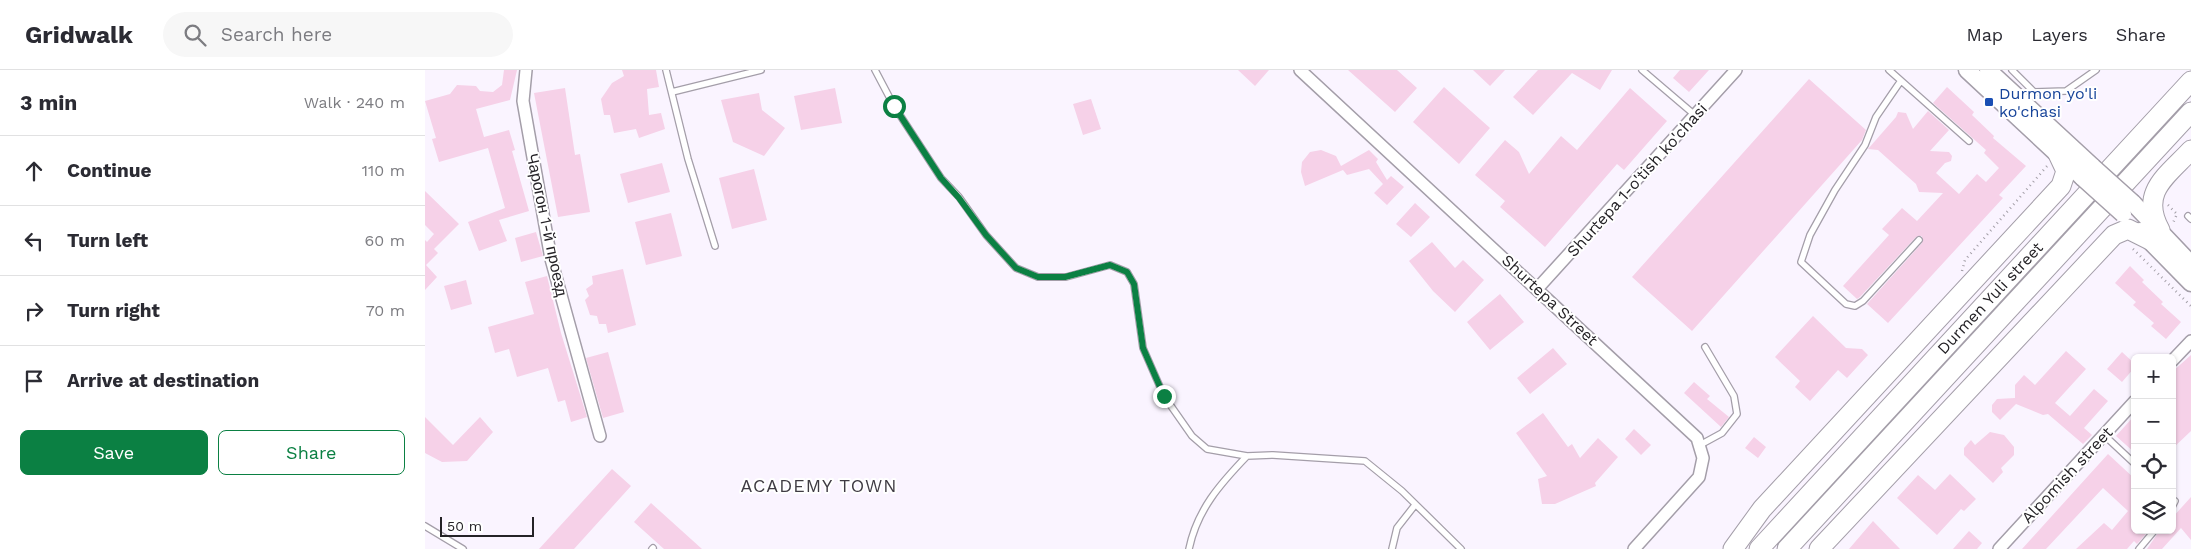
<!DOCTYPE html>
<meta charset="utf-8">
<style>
body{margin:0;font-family:"Work Sans",sans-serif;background:#f7f7f7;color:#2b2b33}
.controls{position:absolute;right:15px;bottom:15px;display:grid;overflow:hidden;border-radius:8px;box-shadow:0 1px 4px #0004}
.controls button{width:45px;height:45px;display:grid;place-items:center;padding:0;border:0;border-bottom:1px solid #e1e1e2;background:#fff;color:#2b2b33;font:25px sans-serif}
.scale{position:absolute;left:15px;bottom:12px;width:94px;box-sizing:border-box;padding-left:5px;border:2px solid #242226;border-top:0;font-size:14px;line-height:18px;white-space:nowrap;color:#242226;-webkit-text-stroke:4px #fff;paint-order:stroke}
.stop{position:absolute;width:15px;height:15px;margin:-11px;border:4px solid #0b8043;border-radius:50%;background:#fff}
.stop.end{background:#0b8043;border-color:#fff;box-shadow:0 1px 5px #0008}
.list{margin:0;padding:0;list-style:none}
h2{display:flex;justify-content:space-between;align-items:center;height:65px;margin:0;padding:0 20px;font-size:21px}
h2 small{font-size:16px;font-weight:400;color:#7c7c81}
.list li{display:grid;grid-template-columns:32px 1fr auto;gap:15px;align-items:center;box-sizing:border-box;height:70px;padding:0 20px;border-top:1px solid #e1e1e2}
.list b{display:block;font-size:19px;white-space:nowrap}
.list em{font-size:16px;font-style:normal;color:#7c7c81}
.actions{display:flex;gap:10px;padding:15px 20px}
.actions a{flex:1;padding:11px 0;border:1px solid #0b8043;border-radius:8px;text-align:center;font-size:18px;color:#0b8043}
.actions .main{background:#0b8043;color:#fff}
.icon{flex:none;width:28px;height:28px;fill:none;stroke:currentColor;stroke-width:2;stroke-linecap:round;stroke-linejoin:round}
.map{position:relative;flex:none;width:1766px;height:479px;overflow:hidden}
header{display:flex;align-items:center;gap:30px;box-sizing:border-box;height:70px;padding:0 25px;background:#fff;border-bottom:1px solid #e1e1e2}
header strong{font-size:24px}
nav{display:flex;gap:28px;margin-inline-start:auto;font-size:18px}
.search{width:350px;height:45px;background:#f7f7f7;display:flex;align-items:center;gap:12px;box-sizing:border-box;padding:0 18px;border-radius:28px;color:#7c7c81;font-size:19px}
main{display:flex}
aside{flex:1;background:#fff}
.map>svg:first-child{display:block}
.building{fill:#f6d1e8}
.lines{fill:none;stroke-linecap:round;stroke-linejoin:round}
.service-casing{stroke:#a49ea9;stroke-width:8}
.minor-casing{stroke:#a49ea9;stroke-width:14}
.secondary-casing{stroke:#a49ea9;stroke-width:19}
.primary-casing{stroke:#a49ea9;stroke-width:21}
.path{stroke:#a39fa7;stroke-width:2.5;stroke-dasharray:1 4;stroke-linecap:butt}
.service{stroke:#fff;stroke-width:5.5}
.minor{stroke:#fff;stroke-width:11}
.secondary{stroke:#fff;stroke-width:16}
.primary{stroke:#fff;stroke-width:19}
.secondary-bridge-casing{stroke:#a49ea9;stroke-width:19;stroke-linecap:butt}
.secondary-bridge{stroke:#fff;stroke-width:16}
.route{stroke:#0b8043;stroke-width:6}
.transit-dot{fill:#1a4fb4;stroke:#fff;stroke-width:2}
.labels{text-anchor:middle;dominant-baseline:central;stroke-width:4;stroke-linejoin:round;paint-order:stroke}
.transit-label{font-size:16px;fill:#164399;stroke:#fff;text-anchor:start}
.street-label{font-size:16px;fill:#242226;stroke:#fff}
.neighbourhood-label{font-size:18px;letter-spacing:1px;fill:#3f3b43;stroke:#fff}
</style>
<header>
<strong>Gridwalk</strong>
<div class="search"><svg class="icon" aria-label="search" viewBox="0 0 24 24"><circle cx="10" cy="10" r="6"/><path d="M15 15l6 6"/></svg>Search here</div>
<nav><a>Map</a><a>Layers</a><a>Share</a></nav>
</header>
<main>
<aside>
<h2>3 min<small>Walk · 240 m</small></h2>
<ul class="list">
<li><svg class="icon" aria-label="ahead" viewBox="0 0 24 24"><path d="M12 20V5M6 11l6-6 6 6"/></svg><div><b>Continue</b></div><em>110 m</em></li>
<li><svg class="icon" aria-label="left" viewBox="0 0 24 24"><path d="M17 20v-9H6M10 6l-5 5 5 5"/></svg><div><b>Turn left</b></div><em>60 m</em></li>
<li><svg class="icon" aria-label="right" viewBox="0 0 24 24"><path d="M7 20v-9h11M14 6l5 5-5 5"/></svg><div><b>Turn right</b></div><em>70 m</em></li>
<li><svg class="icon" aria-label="arrive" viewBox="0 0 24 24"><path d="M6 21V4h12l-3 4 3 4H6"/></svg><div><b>Arrive at destination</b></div></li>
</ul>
<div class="actions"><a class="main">Save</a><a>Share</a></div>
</aside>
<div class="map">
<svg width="1766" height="479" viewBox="0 0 1766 479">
<rect width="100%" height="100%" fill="#faf4ff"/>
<path class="building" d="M79 0H92L85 30 51 39 59 67 84 60 90 80 87 81 104 141 74 150 82 171 54 181 43 152 80 138 63 78 14 92 7 69 11 68 0 31 25 24 32 15 51 16 55 21 68 22 77 15Z
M197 0H231L234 17 222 19 224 45 236 43 240 59 214 68 211 59 189 63 185 45H179L176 29 187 13 199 6Z
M813 0H844L830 16Z
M923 0H972L992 18 970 42Z
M1048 0H1080L1065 16Z
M1113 0H1187L1175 20 1147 3 1108 45 1088 27Z
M1255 0H1284L1264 22 1248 8Z
M1384 9 1441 60 1437 70 1267 261 1207 207Z
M1019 17 1065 58 1034 94 988 52Z
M1522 17 1549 42 1547 45 1569 66 1568 68 1601 96 1574 125 1578 128 1463 253 1442 234 1497 173V166L1491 167 1435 227 1432 229 1418 216 1464 165 1457 159 1477 138 1492 151 1518 123 1494 122 1491 114 1453 80 1443 79 1471 47 1473 42 1481 43 1488 59 1503 41 1524 60 1505 81 1524 82 1527 86 1526 91 1520 93 1511 103 1534 124 1552 104 1561 112 1574 98 1559 83 1561 80 1508 33Z
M140 18 150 85 155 84 165 142 133 147 109 23Z
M410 18 417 53 376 60 369 26Z
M1205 18 1242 51 1199 100 1192 94 1120 177 1075 137 1080 131 1050 105 1080 70 1094 82 1104 104 1136 66 1152 80Z
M334 23 337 40 360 58 339 86 308 72 296 30Z
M666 29 676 59 658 65 648 34Z
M896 80 911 86 916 96 944 80 953 89 951 92 962 110 966 106 979 117 962 135 949 123 958 114 944 99 922 105 918 100 880 116 876 102 877 92 885 82Z
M237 93 245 122 203 133 195 104Z
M329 99 342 150 307 159 294 108Z
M0 121 34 154 9 179 13 183 1 195 12 207 0 220V170L2 172 9 164 0 155Z
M990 133 1005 147 986 167 971 154Z
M246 143 257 186 221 195 210 152Z
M111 162 118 186 96 192 90 168Z
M1007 172 1030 198 1038 190 1059 210 1030 242 1008 221 984 191Z
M1705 196 1719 210 1717 212 1738 232 1736 234 1756 252 1741 269 1726 256 1729 253 1708 235 1711 232 1690 213Z
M198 199 211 255 183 263 181 254H174L172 246 165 245 160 230 164 226 161 219 168 214 167 206Z
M122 206 136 263 162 347 146 352 140 330 133 332 123 298 92 307 84 279 70 283 63 257 109 244 100 212Z
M41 210 47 234 26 240 19 216Z
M1075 224 1099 252 1065 280 1042 252Z
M1388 246 1421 278 1437 279 1443 285 1422 308 1413 300 1385 331 1370 317 1375 311 1350 287Z
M1128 278 1142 294 1105 324 1092 308Z
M1641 281 1661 299 1630 333 1645 346 1669 319 1683 331 1659 358 1667 365 1658 374 1623 344 1618 345 1591 334 1575 350 1567 342V335L1572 329 1590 328V315L1599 305 1610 315Z
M183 282 199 342 178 348 161 288Z
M1697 282 1710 294V297L1697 312 1682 299Z
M1766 285V361L1747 379V302Z
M1269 312 1285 326 1282 329 1304 347 1296 357 1259 323Z
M1118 343 1143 377 1147 374 1155 388 1173 368 1193 387 1170 413 1171 416 1130 434H1117L1113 409 1122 406 1091 363Z
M1710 345V383L1691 366Z
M0 347 28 375 55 347 68 362 42 391 17 392 0 383Z
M1209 359 1226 375 1216 385 1200 369Z
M1565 362 1579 365 1589 377V385L1576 398 1578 402 1568 413 1539 385V378L1546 370 1550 375Z
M1329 367 1341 377 1333 388 1320 378Z
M1683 384 1710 409V460H1724L1714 472 1712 474 1709 471 1702 479H1651L1679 453 1687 460 1703 441 1678 418 1621 479H1597Z
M187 399 206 416 149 479H114Z
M1525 404 1551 429 1539 441 1536 439 1512 465 1472 428 1493 405 1510 420Z
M1766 427V470L1756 458 1737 479H1722L1735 460H1747V448Z
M226 433 277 479H239L209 452Z
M1448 451 1475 479H1424Z
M1544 461 1557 473 1552 479H1528Z"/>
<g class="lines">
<defs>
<path id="service" d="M241 0 263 89 290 176
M450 0 469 36 516 108 534 127 561 165 591 198 613 207H641L685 195 702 202 709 214 718 278 739 326 767 366 782 379 822 386
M1217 0 1271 46
M1464 0 1544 71
M1587 0 1609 22
M1475 12 1451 47 1440 75 1410 120 1385 165 1376 192 1421 234 1430 236 1438 231 1494 170
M247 22 336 0
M1601 32 1609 22 1641 21 1671 0
M1763 146 1766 149
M1679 365 1710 394
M1275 375 1297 363 1312 344 1309 326 1280 277
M1747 429 1750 431 1747 437
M0 456 38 479
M227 479 228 478
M764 479C772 440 795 414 822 386L848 385 940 391 977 421 1036 479
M967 479 972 458 990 435
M1714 479 1730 460"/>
<path id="minor" d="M101 0 98 31 126 189 175 366
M875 0 1272 368 1278 388 1274 407 1209 479
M1112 219 1311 0
M1747 291 1766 271
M1574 479 1710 331"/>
<path id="secondary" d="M1542 0 1658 108
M1563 0 1668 97
M1708 133 1766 194
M1715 161 1766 213"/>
<path id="primary" d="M1735 160C1714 122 1742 106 1766 80
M1308 479 1337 439 1636 116 1641 101 1633 84
M1334 479 1766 11
M1362 479 1766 42
M1394 479 1689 165 1703 159 1725 170"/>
</defs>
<use href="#service" class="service-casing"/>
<use href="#minor" class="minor-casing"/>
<use href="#secondary" class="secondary-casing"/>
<use href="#primary" class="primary-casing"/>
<path class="path" d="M1743 135 1752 144 1748 153
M1708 179 1766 236
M1537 201 1540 190 1623 95"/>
<use href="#service" class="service"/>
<use href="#minor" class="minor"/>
<use href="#secondary" class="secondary"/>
<use href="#primary" class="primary"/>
<defs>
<path id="secondary-bridge" d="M1668 97 1708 133
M1658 108 1698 144"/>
</defs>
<use href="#secondary-bridge" class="secondary-bridge-casing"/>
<use href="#secondary-bridge" class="secondary-bridge"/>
</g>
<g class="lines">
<path class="route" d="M469 36 516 108 534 128 561 165 591 198 613 207H640L685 195 702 202 709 214 718 278 739 326"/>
</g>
<rect class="transit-dot" x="1559" y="27" width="10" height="10" rx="2.5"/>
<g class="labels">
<g class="transit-label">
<text x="1574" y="23">Durmon yo'li<tspan x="1574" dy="18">ko'chasi</tspan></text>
</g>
<g class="street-label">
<text transform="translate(1212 110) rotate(-48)">Shurtepa 1-o'tish ko'chasi</text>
<text transform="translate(122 155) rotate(78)">Чарогон 1-й проезд</text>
<text transform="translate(1565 228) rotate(-47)">Durmen Yuli street</text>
<text transform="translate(1125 230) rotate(43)">Shurtepa Street</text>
<text transform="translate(1642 405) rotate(-47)">Alpomish street</text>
</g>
<g class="neighbourhood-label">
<text x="394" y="415">ACADEMY TOWN</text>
</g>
</g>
</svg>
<div class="controls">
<button>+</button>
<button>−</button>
<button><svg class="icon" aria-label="locate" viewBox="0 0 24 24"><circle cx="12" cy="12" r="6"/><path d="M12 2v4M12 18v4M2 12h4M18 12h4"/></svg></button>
<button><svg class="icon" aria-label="layers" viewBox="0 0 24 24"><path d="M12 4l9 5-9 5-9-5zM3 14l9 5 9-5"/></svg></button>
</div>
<div class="scale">50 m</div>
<div class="stop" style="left:469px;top:36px"></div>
<div class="stop end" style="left:739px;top:326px"></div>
</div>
</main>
